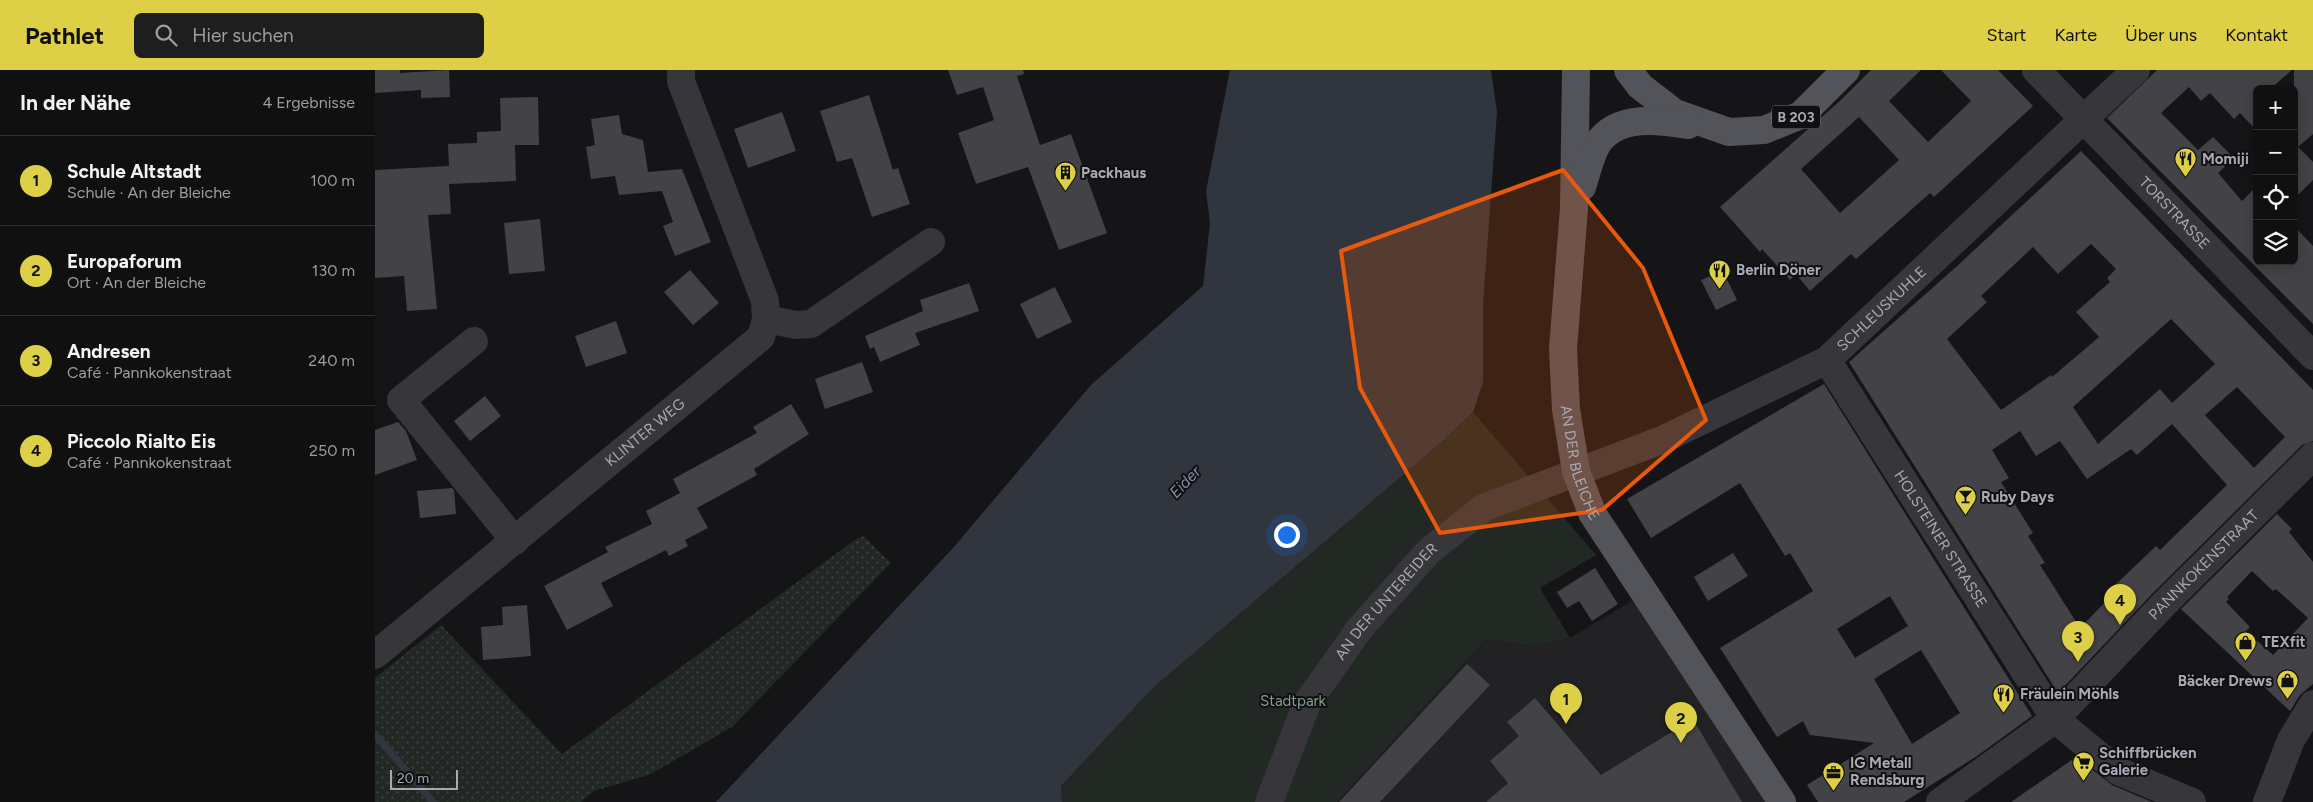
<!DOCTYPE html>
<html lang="de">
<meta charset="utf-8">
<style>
body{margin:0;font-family:Figtree,sans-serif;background:#1e1e1f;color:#f1f3f6}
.controls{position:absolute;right:15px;top:15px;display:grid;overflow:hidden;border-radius:8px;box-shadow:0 2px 12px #0003}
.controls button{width:45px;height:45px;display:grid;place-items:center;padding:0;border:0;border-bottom:1px solid #303031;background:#101011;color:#f1f3f6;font:25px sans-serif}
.scale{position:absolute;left:15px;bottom:12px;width:68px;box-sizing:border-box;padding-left:5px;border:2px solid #a9a9b5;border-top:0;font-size:14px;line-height:18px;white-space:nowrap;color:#a9a9b5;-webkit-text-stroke:4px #101012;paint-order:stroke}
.you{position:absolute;left:911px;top:464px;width:18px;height:18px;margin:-12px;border:4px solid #fff;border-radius:50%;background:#1a73e8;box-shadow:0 0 0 8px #1a73e833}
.badge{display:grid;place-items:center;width:32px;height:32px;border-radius:50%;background:#ddd047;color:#111;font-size:16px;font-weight:700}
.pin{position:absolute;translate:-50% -41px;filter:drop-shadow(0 1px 2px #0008)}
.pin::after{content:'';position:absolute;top:26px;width:18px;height:15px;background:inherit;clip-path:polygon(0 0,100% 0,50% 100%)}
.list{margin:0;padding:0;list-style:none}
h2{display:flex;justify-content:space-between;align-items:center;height:65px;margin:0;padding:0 20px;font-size:21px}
h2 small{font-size:16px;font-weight:400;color:#9c9d9f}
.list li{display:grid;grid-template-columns:32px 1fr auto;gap:15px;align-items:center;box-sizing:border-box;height:90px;padding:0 20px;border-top:1px solid #303031}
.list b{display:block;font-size:19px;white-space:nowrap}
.list p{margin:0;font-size:16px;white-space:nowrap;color:#9c9d9f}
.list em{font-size:16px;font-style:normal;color:#9c9d9f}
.icon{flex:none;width:28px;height:28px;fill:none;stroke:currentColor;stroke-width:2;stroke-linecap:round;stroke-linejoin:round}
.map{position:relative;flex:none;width:1938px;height:732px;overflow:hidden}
header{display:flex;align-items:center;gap:30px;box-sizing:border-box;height:70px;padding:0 25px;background:#ddd047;color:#111}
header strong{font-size:24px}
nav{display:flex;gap:28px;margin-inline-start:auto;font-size:18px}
.search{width:350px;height:45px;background:#1e1e1f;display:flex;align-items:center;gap:12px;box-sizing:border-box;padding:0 18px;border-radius:8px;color:#9c9d9f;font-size:19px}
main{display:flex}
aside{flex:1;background:#101011}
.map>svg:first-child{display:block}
.built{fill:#222123}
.grass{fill:url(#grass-dots)}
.park{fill:#222824}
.water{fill:#30353e}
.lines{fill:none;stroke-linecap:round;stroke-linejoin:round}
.stream{stroke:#30353e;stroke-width:7}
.building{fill:#434246;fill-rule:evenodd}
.minor{stroke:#37373b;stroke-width:28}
.major{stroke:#53535a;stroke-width:28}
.marked{fill:#e8590c;fill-opacity:0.2;stroke:#e8590c;stroke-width:4;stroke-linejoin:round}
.labels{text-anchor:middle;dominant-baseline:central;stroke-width:4;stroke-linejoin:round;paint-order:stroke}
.shield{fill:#101012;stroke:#7b7b84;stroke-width:1}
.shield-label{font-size:14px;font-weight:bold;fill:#a9a9b5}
.poi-label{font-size:15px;font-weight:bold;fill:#a9a9b5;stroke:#101012;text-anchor:start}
.street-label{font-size:15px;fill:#a9a9b5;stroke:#101012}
.park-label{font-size:15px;fill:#829e8a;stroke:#101012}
.water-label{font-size:16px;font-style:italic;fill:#838fac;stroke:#101012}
</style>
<header>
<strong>Pathlet</strong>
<div class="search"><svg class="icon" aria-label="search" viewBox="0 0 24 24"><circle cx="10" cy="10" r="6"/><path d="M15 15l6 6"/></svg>Hier suchen</div>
<nav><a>Start</a><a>Karte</a><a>Über uns</a><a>Kontakt</a></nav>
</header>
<main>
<aside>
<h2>In der Nähe<small>4 Ergebnisse</small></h2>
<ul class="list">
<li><span class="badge">1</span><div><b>Schule Altstadt</b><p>Schule · An der Bleiche</p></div><em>100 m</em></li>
<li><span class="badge">2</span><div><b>Europaforum</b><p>Ort · An der Bleiche</p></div><em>130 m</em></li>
<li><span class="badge">3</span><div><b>Andresen</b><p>Café · Pannkokenstraat</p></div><em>240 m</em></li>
<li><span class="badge">4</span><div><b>Piccolo Rialto Eis</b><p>Café · Pannkokenstraat</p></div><em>250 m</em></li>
</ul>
</aside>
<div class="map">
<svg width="1938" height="732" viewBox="0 0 1938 732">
<defs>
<pattern id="grass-dots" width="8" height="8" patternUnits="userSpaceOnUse" patternTransform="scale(1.25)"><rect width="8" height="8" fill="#222824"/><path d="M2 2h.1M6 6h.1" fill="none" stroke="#3f4442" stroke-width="1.8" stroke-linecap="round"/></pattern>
</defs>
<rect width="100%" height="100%" fill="#151517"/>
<path class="built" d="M1265 526 1400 732H964L1110 570 1162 576 1195 568Z"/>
<path class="grass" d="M488 466 516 493 357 657 274 705 219 721 206 732H0V608L66 555 187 684 481 469Z"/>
<path class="park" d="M1098 342 1221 485 1165 518 1195 568 1162 576 1110 570 963 732H687L686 716 780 616 1061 377Z"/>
<path class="water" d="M855 0H1116L1122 42 1108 234V312L1098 342 1061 377 780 616 686 716 687 732H341L578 478 716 315 828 216 835 153 831 121Z"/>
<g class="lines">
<path class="stream" d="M0 664 58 732"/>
</g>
<path class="building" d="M0 0H25V3L74 0 75 27 46 28V20L0 23Z
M573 0H648L649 4 642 6 665 75 696 64 732 163 684 180 653 97 601 114 583 63 619 50 608 17 582 25Z
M1496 0H1546L1514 31 1553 72 1596 31 1566 0H1623L1658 36 1559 127 1555 123 1481 189 1476 184 1435 221 1421 204 1415 210 1387 179 1385 182 1345 137 1467 29ZM1484 47 1524 90 1465 143 1426 99Z
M1782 0H1917L1895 19H1882V61L1865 43 1859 49 1835 23 1826 31 1814 17 1786 43 1823 80 1838 67 1859 88 1843 103 1867 131 1882 116V191H1919V156L1938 176V254L1732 48Z
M1919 0H1938V64L1923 77 1938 92V110L1919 129Z
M494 25 518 100 523 98 535 134 497 147 477 88 462 92 445 41Z
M163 27 164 75H140L141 111 74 114 76 144 53 145 62 239 32 241 29 206 0 208V100L74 96 73 74 102 73V62L126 61 125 28Z
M407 42 421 81 373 98 359 59Z
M244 45 247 64 268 70 273 102 307 99 336 172 300 186 288 156 298 152 287 121 244 125 240 106 216 109 211 77 220 75 216 49Z
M1706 81 1938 320V371L1927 375 1777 524 1683 623 1474 292 1581 197ZM1716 174 1741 199 1732 208 1735 212 1701 242 1724 267 1677 307 1676 305 1626 340 1572 269 1612 232 1606 226 1658 177 1683 204ZM1796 249 1840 294 1797 333 1785 319 1723 374 1698 337ZM1862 317 1910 367 1879 398 1830 345ZM1797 354 1852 415 1785 480 1781 476 1736 519 1740 522 1705 558 1665 495 1670 493 1653 466 1658 463 1626 412 1634 408 1617 380 1645 361 1661 386 1685 371 1712 409 1756 379 1762 385Z
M165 149 170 201 134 204 129 153Z
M315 200 344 233 318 255 289 222Z
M1348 201 1362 230 1341 240 1326 210Z
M594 213 604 241 540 263 545 275 505 292 499 277 495 279 490 266 548 241 545 230Z
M680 217 697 252 662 269 645 234Z
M241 251 252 283 211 297 200 266Z
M487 292 498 322 450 339 440 309Z
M1449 314 1657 646 1602 686 1529 732H1443L1432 715 1499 673 1435 665 1428 651 1402 667 1345 578 1438 521 1415 483 1410 486 1365 413 1276 468 1252 429ZM1515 526 1533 556 1480 588 1462 559ZM1546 580 1585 643 1537 674 1499 609Z
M110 326 126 346 95 371 79 351Z
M416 334 434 364 379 399 382 405 322 438 333 458 310 470 313 476 294 486 291 480 226 513 238 536 192 560 169 516 233 482 230 477 277 454 271 441 305 423 298 409 382 363 378 357Z
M23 352 31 361 42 390 0 405V360Z
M77 418 79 420 81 444 45 448 42 421Z
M1902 444 1917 459 1914 462 1938 492V614L1925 625 1915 641 1806 539ZM1877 501 1898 521 1901 519 1933 548 1898 585 1871 561 1875 557 1851 532 1854 529 1852 527Z
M1358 483 1373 506 1333 531 1319 507Z
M1220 498 1243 534 1217 551 1204 531 1192 538 1182 522Z
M152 535 156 586 108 590 106 557 128 555 127 537Z
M1092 594 1115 615 1005 732H964Z
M1160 628 1226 705 1318 649 1367 732H1111L1133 713 1115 691 1144 666 1132 652Z
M1701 687 1737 715 1777 732H1636Z"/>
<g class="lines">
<g class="minor">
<path id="s1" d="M1661 0 1938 286"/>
<path d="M391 249 421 255 436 254 556 172"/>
<path d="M99 271 26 330 140 471"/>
<path id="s2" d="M1452 290 1680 649 1743 701 1817 732"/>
<path id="s3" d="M0 585 386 267 391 249 390 231 306 11V0"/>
<path id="s4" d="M894 732 932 633 985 558 1054 481 1108 438 1289 369 1452 290 1761 0"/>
<path id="s5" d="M1565 732 1680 649 1788 535 1938 386"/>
<path d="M1892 732 1916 670 1938 634"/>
</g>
<g class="major">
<path id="s6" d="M1201 0 1199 138 1188 279 1191 339 1201 401 1217 443 1407 732"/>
<path d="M1253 0 1265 16 1300 43 1354 62 1389 60 1426 45 1471 0"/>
<path d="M1207 117C1212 103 1215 85 1223 73 1243 44 1284 50 1313 55"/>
</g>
</g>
<path class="marked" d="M1188 100 1268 198 1331 350 1227 440 1065 463 985 318 966 181Z"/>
<defs>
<symbol id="restaurant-pin" viewBox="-11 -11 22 30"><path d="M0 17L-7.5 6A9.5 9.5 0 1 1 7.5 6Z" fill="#ddd047" stroke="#101012"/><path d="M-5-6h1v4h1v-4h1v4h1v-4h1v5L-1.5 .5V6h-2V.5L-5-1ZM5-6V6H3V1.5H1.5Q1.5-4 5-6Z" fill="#111"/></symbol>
<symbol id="building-pin" viewBox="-11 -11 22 30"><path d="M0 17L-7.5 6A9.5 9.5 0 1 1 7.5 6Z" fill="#ddd047" stroke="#101012"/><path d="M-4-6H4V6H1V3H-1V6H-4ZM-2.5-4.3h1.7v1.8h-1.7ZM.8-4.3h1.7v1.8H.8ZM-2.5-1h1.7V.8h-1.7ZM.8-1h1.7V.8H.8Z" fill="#111"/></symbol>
<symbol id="bar-pin" viewBox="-11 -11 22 30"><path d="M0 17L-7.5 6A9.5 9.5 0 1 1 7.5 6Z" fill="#ddd047" stroke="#101012"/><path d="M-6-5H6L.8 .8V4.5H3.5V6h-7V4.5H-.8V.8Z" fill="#111"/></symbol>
<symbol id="shop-pin" viewBox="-11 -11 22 30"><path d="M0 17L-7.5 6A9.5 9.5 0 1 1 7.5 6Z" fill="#ddd047" stroke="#101012"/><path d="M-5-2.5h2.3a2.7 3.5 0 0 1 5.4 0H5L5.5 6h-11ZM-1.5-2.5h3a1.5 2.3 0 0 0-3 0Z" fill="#111"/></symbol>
<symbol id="supermarket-pin" viewBox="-11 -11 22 30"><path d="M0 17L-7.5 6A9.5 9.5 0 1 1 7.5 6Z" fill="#ddd047" stroke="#101012"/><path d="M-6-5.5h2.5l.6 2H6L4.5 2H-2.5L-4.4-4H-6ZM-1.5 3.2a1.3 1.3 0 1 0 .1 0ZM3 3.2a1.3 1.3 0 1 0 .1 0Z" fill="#111"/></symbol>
<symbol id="office-pin" viewBox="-11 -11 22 30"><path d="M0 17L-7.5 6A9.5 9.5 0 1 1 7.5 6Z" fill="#ddd047" stroke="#101012"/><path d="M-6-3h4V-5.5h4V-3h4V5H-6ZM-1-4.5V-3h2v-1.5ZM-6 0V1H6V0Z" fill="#111"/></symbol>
</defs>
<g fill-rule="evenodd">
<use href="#restaurant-pin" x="1798" y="76" width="25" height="34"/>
<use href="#building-pin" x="678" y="90" width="25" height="34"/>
<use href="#restaurant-pin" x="1332" y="188" width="25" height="34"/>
<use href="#bar-pin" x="1578" y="414" width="25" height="34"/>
<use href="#shop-pin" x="1858" y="560" width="25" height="34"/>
<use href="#shop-pin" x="1900" y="598" width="25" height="34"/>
<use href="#restaurant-pin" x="1616" y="612" width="25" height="34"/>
<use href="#supermarket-pin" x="1696" y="680" width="25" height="34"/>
<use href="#office-pin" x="1446" y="690" width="25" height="34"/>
</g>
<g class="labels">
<rect class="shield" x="1397" y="35.5" width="48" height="23" rx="4"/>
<g class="shield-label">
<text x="1421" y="47">B 203</text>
</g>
<g class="poi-label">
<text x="1827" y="89">Momiji</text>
<text x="706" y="103">Packhaus</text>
<text x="1361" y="200">Berlin Döner</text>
<text x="1606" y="427">Ruby Days</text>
<text x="1887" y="572">TEXfit</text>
<text x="1897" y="611" text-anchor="end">Bäcker Drews</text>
<text x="1645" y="624">Fräulein Möhls</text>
<text x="1724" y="683">Schiffbrücken<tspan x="1724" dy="17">Galerie</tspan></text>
<text x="1475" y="693">IG Metall<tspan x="1475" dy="17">Rendsburg</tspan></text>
</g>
<g class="street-label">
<text stroke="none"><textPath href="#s1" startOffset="199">TORSTRASSE</textPath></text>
<text stroke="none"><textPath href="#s4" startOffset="820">SCHLEUSKUHLE</textPath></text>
<text stroke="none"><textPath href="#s3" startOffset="350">KLINTER WEG</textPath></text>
<text stroke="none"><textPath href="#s6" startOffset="395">AN DER BLEICHE</textPath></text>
<text stroke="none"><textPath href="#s2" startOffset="212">HOLSTEINER STRASSE</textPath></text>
<text stroke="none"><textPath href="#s5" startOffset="356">PANNKOKENSTRAAT</textPath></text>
<text stroke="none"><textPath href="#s4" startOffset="235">AN DER UNTEREIDER</textPath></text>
</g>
<g class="park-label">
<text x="918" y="631">Stadtpark</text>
</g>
<g class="water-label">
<text transform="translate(810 412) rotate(-46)">Eider</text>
</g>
</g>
</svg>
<div class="controls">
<button>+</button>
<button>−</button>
<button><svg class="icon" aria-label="locate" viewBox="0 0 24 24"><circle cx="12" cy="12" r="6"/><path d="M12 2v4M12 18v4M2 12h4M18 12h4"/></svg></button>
<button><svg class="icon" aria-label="layers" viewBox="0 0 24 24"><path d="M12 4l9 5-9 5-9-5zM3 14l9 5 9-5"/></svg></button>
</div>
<div class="scale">20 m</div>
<div class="you"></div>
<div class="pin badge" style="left:1191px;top:654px">1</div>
<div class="pin badge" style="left:1306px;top:673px">2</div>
<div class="pin badge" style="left:1703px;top:592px">3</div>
<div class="pin badge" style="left:1745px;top:555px">4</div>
</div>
</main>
